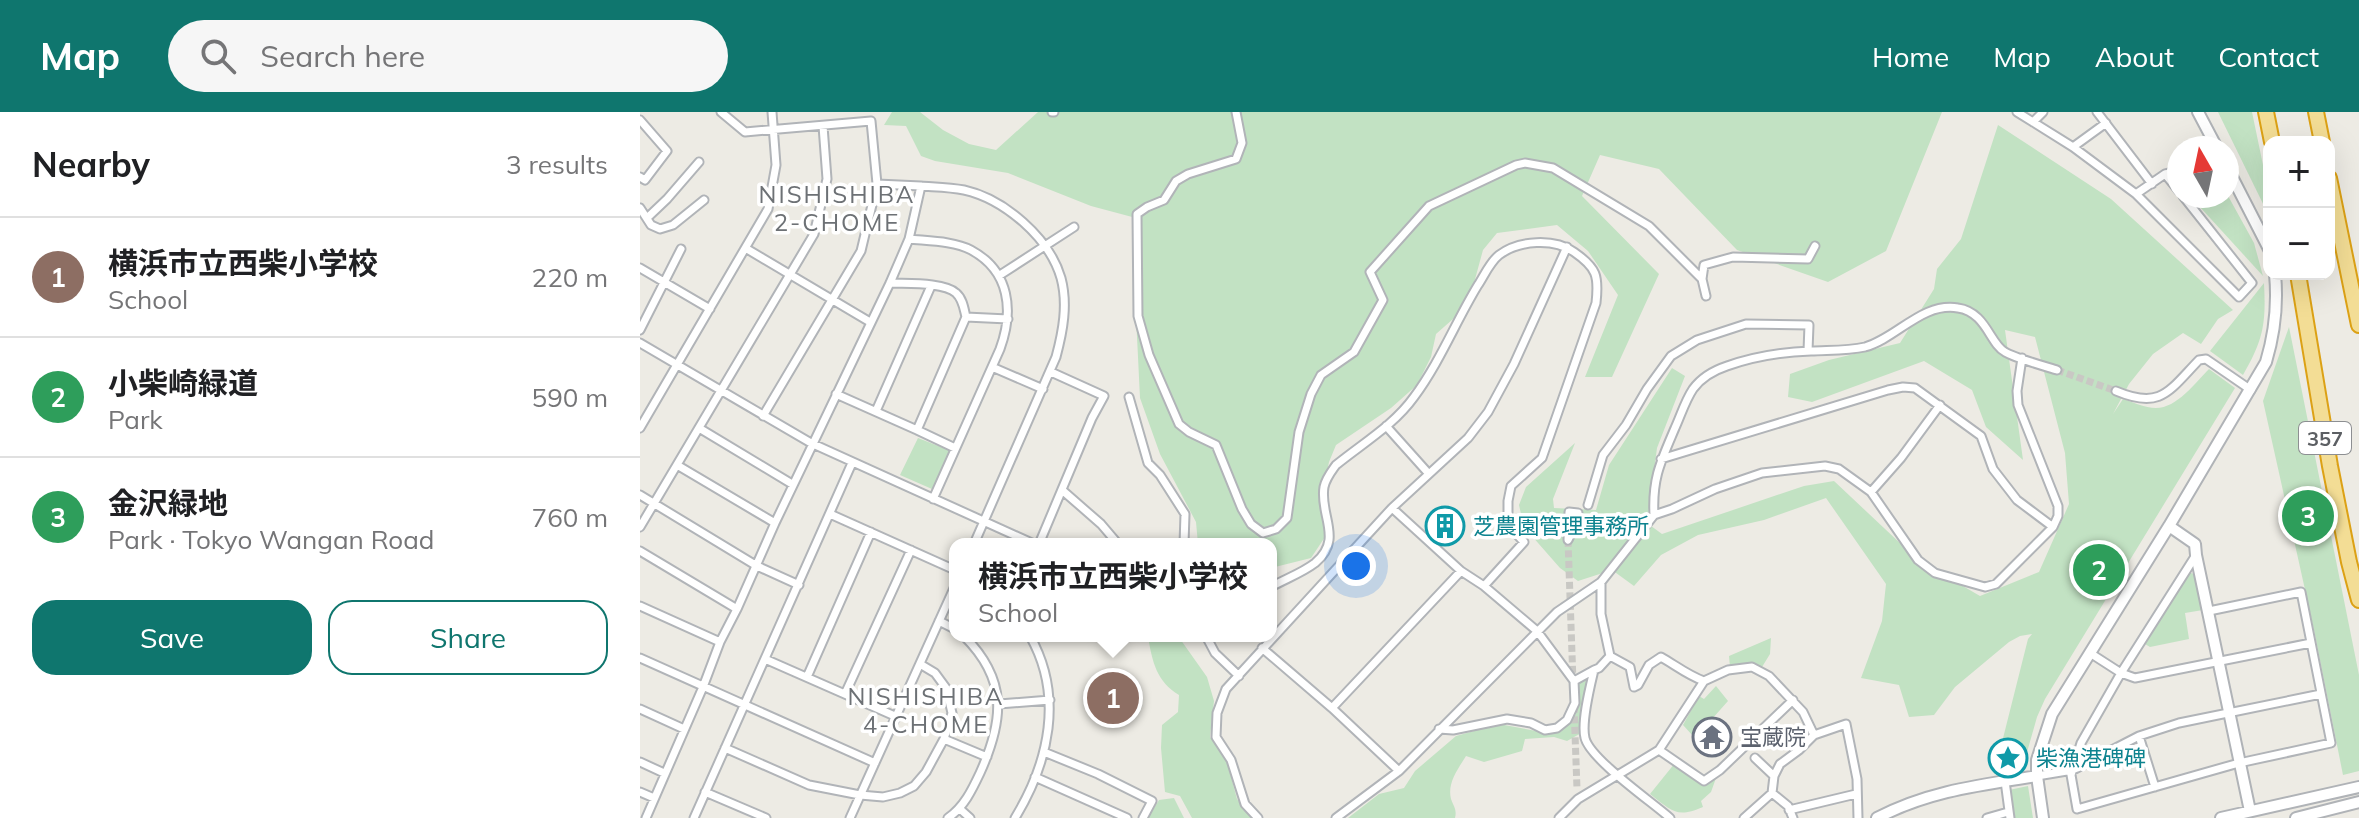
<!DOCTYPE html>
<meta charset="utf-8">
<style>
body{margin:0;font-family:Mulish,"Noto Sans JP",sans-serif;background:#f6f6f6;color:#202124}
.controls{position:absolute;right:24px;top:24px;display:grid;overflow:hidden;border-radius:16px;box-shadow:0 8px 32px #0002}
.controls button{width:72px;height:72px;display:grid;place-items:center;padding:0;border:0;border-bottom:2px solid #e0e0e0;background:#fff;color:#202124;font:40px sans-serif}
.compass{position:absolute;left:1527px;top:24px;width:72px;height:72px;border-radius:50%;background:#fff;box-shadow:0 8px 32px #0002;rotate:351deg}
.you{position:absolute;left:716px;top:454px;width:28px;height:28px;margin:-20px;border:6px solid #fff;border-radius:50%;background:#1a73e8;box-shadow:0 0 0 12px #1a73e833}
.badge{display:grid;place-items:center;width:52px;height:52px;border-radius:50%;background:#0f766e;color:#fff;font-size:26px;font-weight:700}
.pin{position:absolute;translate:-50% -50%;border:4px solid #fff;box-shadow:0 2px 8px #0006}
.popup{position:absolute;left:309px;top:426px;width:328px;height:104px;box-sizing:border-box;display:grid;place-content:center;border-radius:16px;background:#fff;filter:drop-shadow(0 2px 6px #0005);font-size:26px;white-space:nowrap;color:#757577}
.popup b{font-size:30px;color:#202124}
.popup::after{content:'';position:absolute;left:50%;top:100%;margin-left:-16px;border:16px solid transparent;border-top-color:#fff}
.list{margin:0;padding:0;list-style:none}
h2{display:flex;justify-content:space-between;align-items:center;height:104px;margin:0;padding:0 32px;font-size:34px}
h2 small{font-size:26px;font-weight:400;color:#757577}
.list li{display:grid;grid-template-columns:52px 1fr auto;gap:24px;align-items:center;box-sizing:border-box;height:120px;padding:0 32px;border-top:2px solid #e0e0e0}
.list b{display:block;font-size:30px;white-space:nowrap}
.list p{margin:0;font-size:26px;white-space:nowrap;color:#757577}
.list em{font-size:26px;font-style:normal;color:#757577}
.actions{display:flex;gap:16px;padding:24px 32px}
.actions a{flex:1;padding:18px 0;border:2px solid #0f766e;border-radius:24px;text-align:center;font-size:28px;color:#0f766e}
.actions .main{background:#0f766e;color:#fff}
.icon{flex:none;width:44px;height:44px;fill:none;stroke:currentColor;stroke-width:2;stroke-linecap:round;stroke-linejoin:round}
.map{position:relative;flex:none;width:1719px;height:706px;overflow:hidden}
header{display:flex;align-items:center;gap:48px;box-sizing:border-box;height:112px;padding:0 40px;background:#0f766e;color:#fff}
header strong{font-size:38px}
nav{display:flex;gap:44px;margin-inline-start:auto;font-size:28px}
.search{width:560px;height:72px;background:#f6f6f6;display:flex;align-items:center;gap:20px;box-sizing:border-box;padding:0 28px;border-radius:44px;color:#757577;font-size:30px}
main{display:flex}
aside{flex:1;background:#fff}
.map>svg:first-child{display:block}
.green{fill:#c2e2c3}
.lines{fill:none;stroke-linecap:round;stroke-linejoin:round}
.street-tunnel{stroke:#c9c8c4;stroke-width:7;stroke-dasharray:7 3.5;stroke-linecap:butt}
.street-casing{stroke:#b1b4b8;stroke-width:11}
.secondary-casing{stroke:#b0b3b7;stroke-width:14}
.highway-casing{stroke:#dca115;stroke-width:18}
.street{stroke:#fff;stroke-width:7}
.secondary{stroke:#fff;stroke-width:10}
.highway{stroke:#f3dd95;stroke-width:14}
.labels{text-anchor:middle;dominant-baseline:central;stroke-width:7;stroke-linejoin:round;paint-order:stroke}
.shield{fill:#fff;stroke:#8d8f92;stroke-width:2}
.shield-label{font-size:20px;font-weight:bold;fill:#5c5f63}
.culture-label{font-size:22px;fill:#0d838f;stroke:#fff;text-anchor:start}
.worship-label{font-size:22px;fill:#5b616d;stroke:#fff;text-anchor:start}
.neighbourhood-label{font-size:24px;letter-spacing:2px;fill:#6d7175;stroke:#fff}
</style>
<header>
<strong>Map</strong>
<div class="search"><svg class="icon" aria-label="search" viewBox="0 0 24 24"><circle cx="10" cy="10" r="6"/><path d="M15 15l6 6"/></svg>Search here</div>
<nav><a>Home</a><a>Map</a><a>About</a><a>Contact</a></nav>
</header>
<main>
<aside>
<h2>Nearby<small>3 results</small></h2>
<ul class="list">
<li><span class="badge" style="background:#8d6e63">1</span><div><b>横浜市立西柴小学校</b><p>School</p></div><em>220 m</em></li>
<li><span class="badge" style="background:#2e9e5b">2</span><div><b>小柴崎緑道</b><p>Park</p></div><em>590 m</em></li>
<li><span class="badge" style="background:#2e9e5b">3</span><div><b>金沢緑地</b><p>Park · Tokyo Wangan Road</p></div><em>760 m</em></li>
</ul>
<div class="actions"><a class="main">Save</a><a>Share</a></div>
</aside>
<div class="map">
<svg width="1719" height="706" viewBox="0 0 1719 706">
<rect width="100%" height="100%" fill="#edebe4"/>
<path class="green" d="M252 0H280L303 18 329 32 356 38 398 0H1302L1246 139 1188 170 1097 138 1019 57 960 43 942 84 1019 162 972 265H945L978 183 948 139 917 113 857 121 843 138 834 171 821 200 796 222 791 245 777 273 751 296 696 333 689 350 684 375 687 422 671 446 631 456V432H558L556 410 520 342 500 286 494 163 496 106 451 94 368 61 295 49 281 44 266 14 244 13Z
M1578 0H1612L1629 82V104Z
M1358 13 1471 87 1593 198 1578 207 1561 232 1543 221 1513 242 1489 272 1473 302 1483 287C1493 290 1505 296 1516 296 1537 296 1555 271 1569 257L1595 276 1405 587 1397 605 1382 658 1354 662 1388 527 1392 522 1380 524 1369 530 1315 575 1294 603 1269 605 1259 573 1221 566 1242 509 1246 472 1186 386 1124 408 1058 423 1021 443 994 474 972 458 938 469 920 456 884 415 879 393 886 375 935 331 913 387 914 396 956 398 969 353 1032 256 1045 264 1017 336 1007 411 1022 422 1164 374 1194 369 1278 448 1340 484 1399 460 1429 392 1425 341 1395 225 1365 218 1383 348 1346 315 1332 278 1284 249 1172 290 1148 285 1150 262 1189 248 1260 231 1294 177 1297 157 1321 127Z
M1587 82 1614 131 1623 164 1560 95 1563 84H1587Z
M1624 171C1626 211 1624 227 1603 263L1570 239Z
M1649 215 1719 563V659L1703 663 1674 518 1623 289Z
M278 326 311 339 292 377 260 363Z
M1549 460 1558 464 1563 498 1545 501 1549 527 1510 535 1505 532Z
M508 524H538L567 565 574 589 570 625 586 646 597 687 611 706H552L540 684 525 680 521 636 522 613 538 600 539 583C517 570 512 550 508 524Z
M1131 526 1130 542 1122 555H1090L1089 544Z
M948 567 943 620 927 629 914 625 885 627 882 639 844 650 826 644C818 657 807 671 811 687 814 695 817 698 815 706H708L739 682 764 676 775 659 816 624 859 612 907 621 922 617 936 602V573Z
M1076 574 1088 589 1072 607 1068 605 1053 624 1043 613 1059 584 1064 587Z
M1035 651 1064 670 1076 666 1071 680 1061 689 1063 695C1037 706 1033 700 1010 682Z
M1388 674 1393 706H1374L1369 678Z
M534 686 544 706H508L519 688Z"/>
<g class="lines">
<path class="street-tunnel" d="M1417 258 1476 279
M928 428 933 570
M934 594 937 677"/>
<defs>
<path id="street" d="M81 0 105 20 231 9 237 72 221 139 123 304
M412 0H414
M596 0 602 31 596 47 548 62 536 69 524 88 507 95 497 102 498 204 509 243 539 312 549 320 576 333 602 397 611 412 623 421 636 417 647 406 659 320 671 282 681 263 714 240 743 188 730 160 789 94 876 53 885 51 913 56 1009 114 1062 167 1066 184
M1377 0 1433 35 1496 82 1599 185 1612 171 1543 84
M1457 0 1512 72
M0 8 27 39 5 68 0 65
M1393 10 1403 0
M1433 35 1466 11
M1525 62 1539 79
M281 74C295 75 310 75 324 78 364 87 409 125 421 166 428 192 423 219 416 245L334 432
M1496 82 1525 62 1539 58
M0 96 11 113 20 117 33 113 64 88
M7 106 27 87 59 50
M269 127C288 129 314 129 331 138 370 159 374 199 360 237L293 387
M107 137 230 210
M0 156 70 197
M360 163 434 115
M1062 167 1064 153 1093 145 1168 147 1175 134
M326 205 368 207
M0 218 41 137
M0 231 171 331 394 432
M352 255 403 277
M1476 279C1521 298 1529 279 1559 248L1566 247 1611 278
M196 282 277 318 326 205C324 197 323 187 316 181 304 170 266 172 250 171
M489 285 508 351 520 363 545 402 544 432
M236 299 291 174
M746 314 789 362
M0 316 128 97 136 53 132 0
M59 316 152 372
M277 318 315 336
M1021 347 1248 278 1263 275 1275 276 1341 324 1353 357 1377 388 1413 415
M37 353 135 411
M422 378 461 412 478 432
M1231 380 1261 346 1300 293
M0 383 117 454 159 473
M948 393 963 343 986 313 1007 277 1031 244 1057 228 1106 212 1169 213 1168 239
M752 396 821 459 844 474 897 519 934 569 935 591 927 608 917 616 905 618 891 611 867 607 813 618 799 617
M929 400 938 401 937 410 928 428Z
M190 402 315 458
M1014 403C1012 366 1021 349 1035 316 1041 303 1045 289 1053 277 1061 266 1075 258 1087 254 1115 244 1142 240 1171 239 1189 238 1207 239 1225 235 1257 226 1282 190 1318 196 1346 200 1350 232 1365 240 1375 246 1404 254 1417 258
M0 415 174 122 187 67 183 14
M399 432 452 306 464 284 411 260
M0 439 97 497
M1556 443 1481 561 1441 631 1431 663 1437 697 1599 651 1691 631 1661 480 1569 499
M961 470V502L970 544 959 556 954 558C950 575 941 610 945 626 950 647 1012 690 1030 706
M631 475C645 467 662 461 675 451 704 427 679 403 684 375 686 366 691 360 696 353 723 331 754 313 774 285 800 250 816 209 838 173 844 164 850 150 859 143 879 128 914 126 934 140 957 156 959 164 956 191L902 346 871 374 868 389V404L871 416 884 430 844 474
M0 494 80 530
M299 509 315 517
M566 524 575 541 599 564
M622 536 692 596 759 659 917 500 961 470 1014 403 1032 397 1075 377 1122 361 1185 354 1199 357 1231 380 1278 448 1295 461 1345 475 1356 472 1413 415 1418 404V394L1378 293 1377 279 1382 246
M1450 541 1481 561 1495 566 1671 531
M970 544 990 555 994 575 998 573 1009 553 1021 545C1035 553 1049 564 1064 569
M0 546 235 651
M125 547 257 605
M167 565 231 420
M934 569 954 558
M205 582 271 438
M359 592 410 588
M692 596 821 459
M0 597 44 617
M1499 624 1515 675
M304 627 347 645
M85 636 169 673 220 683 243 685 260 681 274 674 286 660 304 627 312 601 306 576 295 561 280 552
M1019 638 1064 669 1080 658 1153 588
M404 640 458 662 512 689 503 706
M1115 646 1134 664
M0 650 24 661
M1397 664 1433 658 1499 624 1539 611 1681 582
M395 665 487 706
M1365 669 1370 706
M0 680 14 686
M65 680 126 706
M1132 681 1148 694 1153 706
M320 697 330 706
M1149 698 1216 682
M6 706 63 575 80 530 97 497 135 411 250 171 269 127 281 74 237 72
M54 706 212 351
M210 706 315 474
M308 706C324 695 332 678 340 661 364 608 368 568 324 524
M375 706C409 650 424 584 390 524
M618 706 605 692 591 648 576 625 577 601 586 577 752 396 828 326 848 300 874 252 927 135
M696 706 759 659
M919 706 938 687 1019 638 1064 569 1088 558 1112 555 1129 564 1163 600 1174 623
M1104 706 1132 681 1134 664 1140 652 1159 638 1174 623 1206 612 1217 667 1218 706
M1347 706 1368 700"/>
<path id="secondary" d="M1558 0 1577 36
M1587 55 1629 137
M1529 414 1555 432 1556 443 1610 699
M1237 706C1288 679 1341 673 1397 664
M1403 706 1397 664V648L1412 602 1529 414 1626 250C1635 220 1638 193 1635 162
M1581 706 1719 675
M1656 706 1719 690"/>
<path id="highway" d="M1626 0 1632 30
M1676 0 1682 30
M1689 66 1719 213
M1658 162 1690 354 1709 450 1719 488"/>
</defs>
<use href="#street" class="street-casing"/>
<use href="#secondary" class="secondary-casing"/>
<use href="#highway" class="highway-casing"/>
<use href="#street" class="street"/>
<use href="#secondary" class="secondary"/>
<use href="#highway" class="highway"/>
</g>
<defs>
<symbol id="building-ring" viewBox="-11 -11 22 22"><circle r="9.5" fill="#fff" stroke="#0f9aa8" stroke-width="1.5"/><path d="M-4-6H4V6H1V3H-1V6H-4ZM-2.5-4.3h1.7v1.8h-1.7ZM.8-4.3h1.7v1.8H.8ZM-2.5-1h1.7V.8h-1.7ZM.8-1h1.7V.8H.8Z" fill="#0f9aa8"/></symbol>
<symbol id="temple-ring" viewBox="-11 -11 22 22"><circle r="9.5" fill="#fff" stroke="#6b7280" stroke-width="1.5"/><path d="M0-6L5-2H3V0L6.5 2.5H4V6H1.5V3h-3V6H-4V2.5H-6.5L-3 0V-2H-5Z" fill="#6b7280"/></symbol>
<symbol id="sight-ring" viewBox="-11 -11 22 22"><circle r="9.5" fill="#fff" stroke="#0f9aa8" stroke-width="1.5"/><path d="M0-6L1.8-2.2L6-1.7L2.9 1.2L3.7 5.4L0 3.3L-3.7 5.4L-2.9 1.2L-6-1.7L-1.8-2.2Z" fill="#0f9aa8"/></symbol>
</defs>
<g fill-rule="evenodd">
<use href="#building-ring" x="783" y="392" width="44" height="44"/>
<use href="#temple-ring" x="1050" y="603" width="44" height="44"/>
<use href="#sight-ring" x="1346" y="624" width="44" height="44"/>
</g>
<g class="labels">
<rect class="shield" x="1659" y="310" width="52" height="32" rx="6"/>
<g class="shield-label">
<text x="1685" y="326">357</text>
</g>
<g class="culture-label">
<text x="833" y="414">芝農園管理事務所</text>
<text x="1396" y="646">柴漁港碑碑</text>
</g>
<g class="worship-label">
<text x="1100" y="625">宝蔵院</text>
</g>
<g class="neighbourhood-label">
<text x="197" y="82">NISHISHIBA<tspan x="197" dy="28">2-CHOME</tspan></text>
<text x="286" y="584">NISHISHIBA<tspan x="286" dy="28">4-CHOME</tspan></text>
</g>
</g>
</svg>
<div class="controls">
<button>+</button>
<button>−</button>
</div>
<svg class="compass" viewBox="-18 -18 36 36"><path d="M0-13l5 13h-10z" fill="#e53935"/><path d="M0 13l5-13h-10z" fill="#757577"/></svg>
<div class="you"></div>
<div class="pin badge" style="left:473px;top:586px;background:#8d6e63">1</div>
<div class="popup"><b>横浜市立西柴小学校</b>School</div>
<div class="pin badge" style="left:1459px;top:458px;background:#2e9e5b">2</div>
<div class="pin badge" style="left:1668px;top:404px;background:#2e9e5b">3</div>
</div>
</main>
